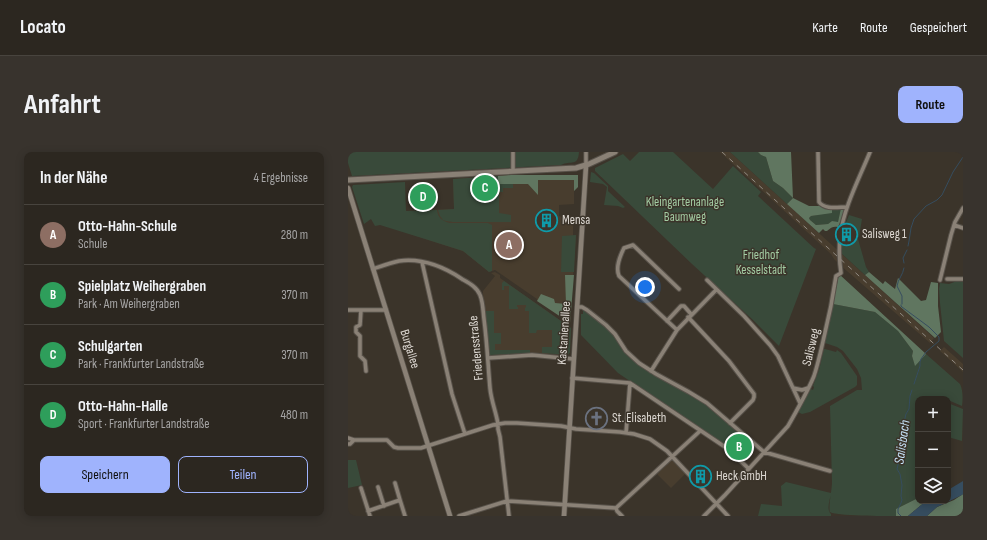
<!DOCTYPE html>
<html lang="de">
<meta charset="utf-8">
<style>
body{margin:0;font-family:"Sofia Sans Condensed",sans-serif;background:#38332d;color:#f1f3f6}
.controls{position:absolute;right:12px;bottom:12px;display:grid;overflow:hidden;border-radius:8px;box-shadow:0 2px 10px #0003}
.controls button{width:36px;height:36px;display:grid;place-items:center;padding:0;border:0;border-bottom:1px solid #48443e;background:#2c2720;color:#f1f3f6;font:20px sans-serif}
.you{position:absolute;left:297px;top:135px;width:14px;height:14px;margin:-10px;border:3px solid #fff;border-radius:50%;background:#1a73e8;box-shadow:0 0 0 6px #1a73e833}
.badge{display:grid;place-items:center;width:26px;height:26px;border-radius:50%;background:#9fb3fd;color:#fff;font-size:13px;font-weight:700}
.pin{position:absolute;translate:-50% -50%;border:2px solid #fff;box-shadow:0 1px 4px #0006}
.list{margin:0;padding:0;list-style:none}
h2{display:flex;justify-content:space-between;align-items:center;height:52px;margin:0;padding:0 16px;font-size:17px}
h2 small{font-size:13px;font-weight:400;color:#a6a5a5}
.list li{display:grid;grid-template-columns:26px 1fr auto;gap:12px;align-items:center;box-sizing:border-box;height:60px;padding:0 16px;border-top:1px solid #48443e}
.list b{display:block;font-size:15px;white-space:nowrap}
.list p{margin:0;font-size:13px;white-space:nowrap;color:#a6a5a5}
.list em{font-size:13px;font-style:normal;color:#a6a5a5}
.actions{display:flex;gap:8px;padding:12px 16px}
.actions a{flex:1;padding:9px 0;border:1px solid #9fb3fd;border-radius:8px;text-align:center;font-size:14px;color:#9fb3fd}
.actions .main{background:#9fb3fd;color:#111}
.icon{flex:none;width:22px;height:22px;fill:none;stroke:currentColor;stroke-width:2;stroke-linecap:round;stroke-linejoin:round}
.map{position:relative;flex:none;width:615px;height:364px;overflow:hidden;border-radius:8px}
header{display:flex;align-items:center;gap:24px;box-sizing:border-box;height:56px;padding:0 20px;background:#2c2720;border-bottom:1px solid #48443e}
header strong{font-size:19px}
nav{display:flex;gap:22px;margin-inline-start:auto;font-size:14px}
.intro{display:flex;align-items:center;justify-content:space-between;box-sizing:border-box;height:96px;padding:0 24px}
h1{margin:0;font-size:28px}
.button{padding:10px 18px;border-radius:8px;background:#9fb3fd;color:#111;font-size:14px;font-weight:700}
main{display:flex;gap:24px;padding:0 24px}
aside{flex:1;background:#2c2720;border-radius:8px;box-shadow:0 2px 10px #0003}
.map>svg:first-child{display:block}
.built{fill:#483d2e}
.green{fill:#394a3a}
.forest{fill:#607660}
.water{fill:#364d5f}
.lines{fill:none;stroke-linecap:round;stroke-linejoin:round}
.stream{stroke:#364d5f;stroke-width:1}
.minor-casing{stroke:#575149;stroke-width:5.5}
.tertiary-casing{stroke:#575149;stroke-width:6}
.secondary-casing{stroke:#575149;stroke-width:7}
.minor{stroke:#8a8176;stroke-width:3.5}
.tertiary{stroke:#8a8176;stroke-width:4.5}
.secondary{stroke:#8a8176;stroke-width:5}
.rail{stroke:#908a82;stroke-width:1;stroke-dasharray:5 5;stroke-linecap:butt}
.labels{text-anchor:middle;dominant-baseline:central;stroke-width:3;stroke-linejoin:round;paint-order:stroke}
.park-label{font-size:13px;fill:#a3cca3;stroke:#3b342a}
.poi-label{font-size:13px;fill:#ded9d3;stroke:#3b342a;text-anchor:start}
.street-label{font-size:13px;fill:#ded9d3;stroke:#3b342a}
.water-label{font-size:14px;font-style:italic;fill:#c5e1f7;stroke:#3b342a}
</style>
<header>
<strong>Locato</strong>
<nav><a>Karte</a><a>Route</a><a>Gespeichert</a></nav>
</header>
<div class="intro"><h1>Anfahrt</h1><a class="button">Route</a></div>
<main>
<aside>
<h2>In der Nähe<small>4 Ergebnisse</small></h2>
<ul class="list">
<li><span class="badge" style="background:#8d6e63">A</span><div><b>Otto-Hahn-Schule</b><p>Schule</p></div><em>280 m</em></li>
<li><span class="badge" style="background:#2e9e5b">B</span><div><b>Spielplatz Weihergraben</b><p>Park · Am Weihergraben</p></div><em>370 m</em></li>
<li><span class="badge" style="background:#2e9e5b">C</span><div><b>Schulgarten</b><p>Park · Frankfurter Landstraße</p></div><em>370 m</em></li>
<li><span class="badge" style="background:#2e9e5b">D</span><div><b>Otto-Hahn-Halle</b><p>Sport · Frankfurter Landstraße</p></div><em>480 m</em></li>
</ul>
<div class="actions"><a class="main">Speichern</a><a>Teilen</a></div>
</aside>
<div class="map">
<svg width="615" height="364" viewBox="0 0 615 364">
<rect width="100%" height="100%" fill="#3b342a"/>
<path class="built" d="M372 0H382L586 186 582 191 492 113 486 107 483 102Z
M163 23H230V35L226 39V52L211 53V64L214 65V68H225V83H228L222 171 189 149V147L147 118 141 120 115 99 59 81 58 59 106 57 105 27Z
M147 120 152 123V126L223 176 222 200 220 203 184 201 142 203 135 142V139L147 124 143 121Z
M596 195 615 212V220L592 199Z
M324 307 338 321 323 336 309 322Z"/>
<path class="green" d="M0 0H231C230 15 223 8 213 13L4 24 0 11Z
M291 0H325L365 37 385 14 413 40 410 44 466 96 468 97 431 194 404 167 344 112 247 19V16L275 2 282 9Z
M382 0H410L413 3 418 5 425 29 435 36 445 46 439 52Z
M243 20 246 21 260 34V39L277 55 275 56 270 54 256 53 259 35 255 32 242 30Z
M150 24V32H165V36H155V40H151V61L163 63V70H105L98 69 95 68 92 64 90 58 106 57 105 27Z
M57 30 58 59 89 58C90 66 94 69 102 71H140L144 73V119L141 120 115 99 77 87 32 73 27 74 23 67 16 72 4 35 5 33Z
M484 56H493L490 71 484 69 480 72 468 73 462 68 461 66 463 64 469 63Z
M501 63 514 67 511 85 495 83 497 73Z
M228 83 226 120H213L214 84Z
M494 86 510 87 518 115 521 120 517 123 494 102Z
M156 129 223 176 222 200 220 203 194 201V195H204V178H189L188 181H181V159H177V156L178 155V153H169V155H170V157H161V134H156V138H154V131Z
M609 129 615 130V206L596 189 592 151 591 137 592 131 601 132Z
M485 152 527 160 550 179 565 199 564 204 567 213 578 202 612 232C615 238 615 247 614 254L600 248V247H570V314L569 315 570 318V346L548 357V364C538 364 486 364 482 360 480 357 484 336 484 331L482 254 509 238H514L513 226 509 217 495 199 489 195 477 191Z
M235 158 254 172 265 182 284 207 346 244 360 253 408 296 394 309 381 296 270 221 233 183V162H235Z
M137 159H146V181H153V192H147V198H182V201L142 203Z
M476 197H477L488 200 489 198 493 201 509 224V233L507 235 462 260 454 262 450 260 463 237 465 238 466 235 465 234 471 218Z
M600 251 615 257 614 289 600 285Z
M0 308H8L14 333 0 336Z
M438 330 483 341C482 348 478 357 483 362V364H410L413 352 434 354 433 334Z"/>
<path class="forest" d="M410 0H443L445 46 461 54H472L475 55 484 56V61L463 64 461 66 462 68 468 73 480 72 484 69 490 70 493 56 496 58V61L490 75C486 74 483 75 479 79H477L475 77 471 81 439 52 445 46 435 36 425 29 418 5 413 3Z
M163 23H230V35L226 39V28H190V43L180 32H150V24Z
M521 120 535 132 537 129 547 137 550 126 573 149 578 148 583 130 590 131V154L593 180 587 186 517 123Z
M491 122 578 202 567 214 564 204 565 199 550 179 527 160 485 152Z
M217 123H226L222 171 189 149 193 142 206 147 207 151 218 152Z
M615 342V360L609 364H579L589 355 606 348Z
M570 346V349H578L560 364H548V357Z"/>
<path class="water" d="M615 329V342L614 343 589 355 579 364H560L578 349H600V338Z"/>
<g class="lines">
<path class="stream" d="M560 94 561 89 563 76 566 67 578 54 589 48 594 43 605 20 615 5
M556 111 555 106 559 98
M554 152V144L549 134C550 127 555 123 556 116
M553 153V154L554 155 581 175 591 185V189L578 200 573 207 572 210V214L566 232
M553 364 550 361V357L553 351 554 348 553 344 554 333 552 322 549 317 551 309 555 301 556 296 554 285 555 274 558 262 561 257 562 244 564 238"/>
<defs>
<path id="minor" d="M470 0 471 50C477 58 490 55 499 55
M238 14V0
M165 19V0
M606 73 615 76
M74 110 104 242 117 282
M25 117C34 114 42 111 51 109 73 106 96 115 114 127 121 131 129 135 132 143 135 150 135 159 136 167 139 190 140 213 142 236 143 248 148 260 150 272V277L152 285 161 364
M599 127H615
M359 128 396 164 422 193 430 204 452 251
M592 128 603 83 607 70 615 56
M229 155H234L239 158 258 173 267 182 278 199 291 211 308 222 341 240 359 251 416 300 482 319
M0 158H38
M13 158 12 173 8 175V180L12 184V204L17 209 18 219
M340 165 381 209 406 242V245L405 248 382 271
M319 169 333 154H336L343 162
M329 178 271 124C267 115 272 104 276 96L285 93 331 137
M140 206 184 203 225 207
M303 219 329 178 368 138
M224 226 282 231 380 297 401 317
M445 236 454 238 460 236
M278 281 282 231
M0 286 6 288H39L46 295 50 296H73L145 273 157 271H169L213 274 228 277 272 280 286 282 302 287 319 299 380 364
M0 292H2L6 288
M47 331 52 348
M30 335 36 354
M13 336 22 364
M268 356 352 279
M20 359 52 348 57 364
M111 364 159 349 268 356 269 359 274 364
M356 364 377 343 440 274C449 258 459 241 466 224 470 212 473 198 476 185 481 165 485 145 488 124L493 121C491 108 491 96 492 84 496 55 511 27 522 0"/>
<path id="tertiary" d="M0 36 102 364
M216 364 238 14"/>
<path id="secondary" d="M0 28 228 16 241 12 267 0"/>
</defs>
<use href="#minor" class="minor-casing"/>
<use href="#tertiary" class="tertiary-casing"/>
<use href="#secondary" class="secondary-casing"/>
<use href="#minor" class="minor"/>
<use href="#tertiary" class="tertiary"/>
<use href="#secondary" class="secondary"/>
<path class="rail" d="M374 0 615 218"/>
</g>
<defs>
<symbol id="building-ring" viewBox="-11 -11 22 22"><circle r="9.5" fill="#3b342a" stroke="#0f9aa8" stroke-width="1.5"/><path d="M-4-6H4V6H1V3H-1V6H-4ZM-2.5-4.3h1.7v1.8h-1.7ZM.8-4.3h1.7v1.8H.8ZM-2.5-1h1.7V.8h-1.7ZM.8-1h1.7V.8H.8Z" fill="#0f9aa8"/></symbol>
<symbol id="church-ring" viewBox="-11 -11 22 22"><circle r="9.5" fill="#3b342a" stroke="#6b7280" stroke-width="1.5"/><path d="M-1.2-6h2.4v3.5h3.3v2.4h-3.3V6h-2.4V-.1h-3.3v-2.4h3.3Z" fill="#6b7280"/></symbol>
</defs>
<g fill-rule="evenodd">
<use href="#building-ring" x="186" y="56" width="25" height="25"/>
<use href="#building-ring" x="486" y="70" width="25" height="25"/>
<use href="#church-ring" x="236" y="254" width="25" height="25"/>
<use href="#building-ring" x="340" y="312" width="25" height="25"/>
</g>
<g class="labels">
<g class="park-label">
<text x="337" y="50">Kleingartenanlage<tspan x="337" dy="15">Baumweg</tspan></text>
<text x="413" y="103">Friedhof<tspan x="413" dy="15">Kesselstadt</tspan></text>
</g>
<g class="poi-label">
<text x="214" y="68">Mensa</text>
<text x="514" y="82">Salisweg 1</text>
<text x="264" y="266">St. Elisabeth</text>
<text x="368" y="324">Heck GmbH</text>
</g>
<g class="street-label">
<text transform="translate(216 181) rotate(-86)">Kastanienallee</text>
<text transform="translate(463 195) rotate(-76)">Salisweg</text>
<text transform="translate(128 196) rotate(-95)">Friedensstraße</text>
<text transform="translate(62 197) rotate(73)">Burgallee</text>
</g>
<g class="water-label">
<text transform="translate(554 290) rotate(-82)">Salisbach</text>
</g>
</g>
</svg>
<div class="controls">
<button>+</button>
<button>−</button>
<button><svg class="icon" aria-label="layers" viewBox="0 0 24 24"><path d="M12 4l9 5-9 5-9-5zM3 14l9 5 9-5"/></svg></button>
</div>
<div class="you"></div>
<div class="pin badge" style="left:161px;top:93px;background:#8d6e63">A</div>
<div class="pin badge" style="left:391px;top:295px;background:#2e9e5b">B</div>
<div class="pin badge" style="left:137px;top:36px;background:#2e9e5b">C</div>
<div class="pin badge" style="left:75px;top:45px;background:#2e9e5b">D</div>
</div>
</main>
